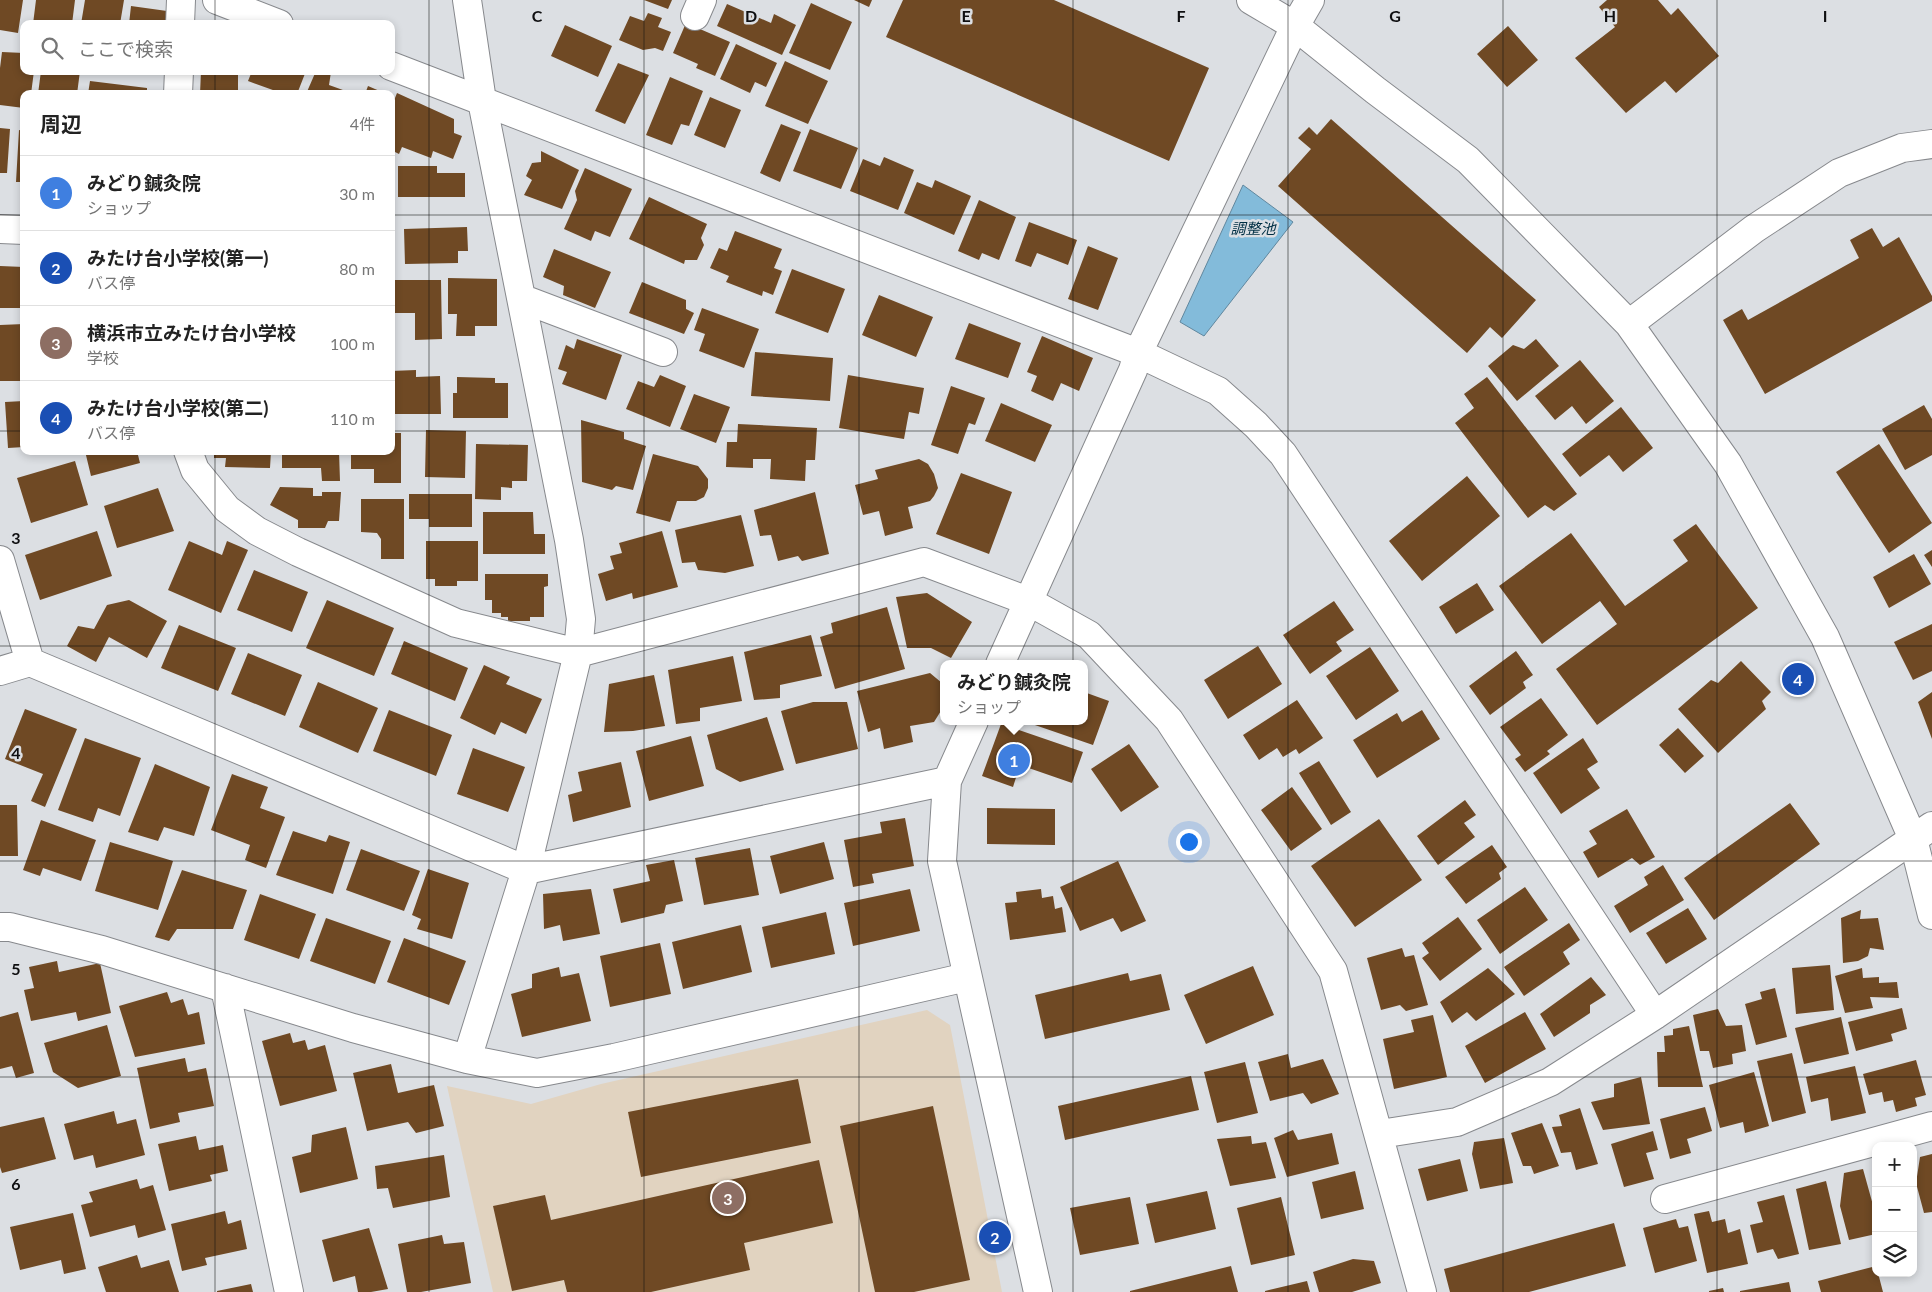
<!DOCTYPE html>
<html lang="ja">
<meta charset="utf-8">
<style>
body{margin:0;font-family:Lato,"Noto Sans JP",sans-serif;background:#f2f2f2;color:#222}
.controls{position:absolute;right:15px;bottom:15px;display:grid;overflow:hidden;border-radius:10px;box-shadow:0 2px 8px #0003}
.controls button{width:45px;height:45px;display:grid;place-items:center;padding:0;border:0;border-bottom:1px solid #e0e0e0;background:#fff;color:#222;font:25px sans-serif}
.you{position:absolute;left:1188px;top:841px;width:18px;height:18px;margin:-12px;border:4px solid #fff;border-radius:50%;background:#1a73e8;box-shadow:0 0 0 8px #1a73e833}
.badge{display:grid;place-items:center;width:32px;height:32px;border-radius:50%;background:#0b8043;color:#fff;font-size:16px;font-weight:700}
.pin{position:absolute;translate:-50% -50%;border:2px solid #fff;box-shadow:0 1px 5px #0006}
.popup{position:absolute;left:940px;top:660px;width:148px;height:65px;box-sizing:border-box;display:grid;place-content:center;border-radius:10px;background:#fff;filter:drop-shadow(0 1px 4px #0005);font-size:16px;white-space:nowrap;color:#767676}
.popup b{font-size:19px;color:#222}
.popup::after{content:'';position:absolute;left:50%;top:100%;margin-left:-10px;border:10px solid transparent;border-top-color:#fff}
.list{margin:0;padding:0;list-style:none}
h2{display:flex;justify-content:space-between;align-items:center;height:65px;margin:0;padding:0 20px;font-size:21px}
h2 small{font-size:16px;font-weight:400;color:#767676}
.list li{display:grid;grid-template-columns:32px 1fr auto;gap:15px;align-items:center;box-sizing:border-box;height:75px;padding:0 20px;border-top:1px solid #e0e0e0}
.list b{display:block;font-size:19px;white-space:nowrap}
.list p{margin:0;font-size:16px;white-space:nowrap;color:#767676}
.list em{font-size:16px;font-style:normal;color:#767676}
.icon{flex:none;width:28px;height:28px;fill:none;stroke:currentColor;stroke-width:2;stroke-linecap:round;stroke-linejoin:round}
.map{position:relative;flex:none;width:1932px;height:1292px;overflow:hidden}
.search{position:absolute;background:#fff;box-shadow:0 2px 8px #0003;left:20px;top:20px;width:375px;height:55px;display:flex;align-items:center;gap:12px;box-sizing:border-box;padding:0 18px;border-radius:10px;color:#767676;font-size:19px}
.panel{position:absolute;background:#fff;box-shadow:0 2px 8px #0003;left:20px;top:90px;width:375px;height:365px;border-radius:10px}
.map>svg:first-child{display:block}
.education{fill:#e1d3c0}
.water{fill:#83bbda;stroke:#60879e}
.building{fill:#6f4924}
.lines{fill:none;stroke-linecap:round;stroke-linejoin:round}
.minor-casing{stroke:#87898d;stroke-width:30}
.minor{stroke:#fff;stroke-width:28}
.grid{fill:none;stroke:#0f0f11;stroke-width:1;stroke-opacity:0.55}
.labels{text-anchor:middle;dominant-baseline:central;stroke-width:5;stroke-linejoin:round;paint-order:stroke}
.water-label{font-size:15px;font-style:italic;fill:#002f44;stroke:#dcdfe3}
.grid-label{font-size:16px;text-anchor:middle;font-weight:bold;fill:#0f0f11;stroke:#dcdfe3;stroke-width:5;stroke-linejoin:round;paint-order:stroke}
</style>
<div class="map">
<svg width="1932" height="1292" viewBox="0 0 1932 1292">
<rect width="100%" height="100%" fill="#dcdfe3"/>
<path class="education" d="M927 1010 950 1025 1002 1292H493L447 1086 531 1104 601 1084Z"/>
<path class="water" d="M1243 185 1293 222 1204 336 1180 322Z"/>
<path class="building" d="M0 0H23L18 33 0 30Z
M36 0H75L72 24H33Z
M85 0H124L120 24H81Z
M644 0H672L668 9Z
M854 0H872L869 7Z
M903 0H1054L1209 68 1169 161 886 37Z
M1607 0H1658L1671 15 1678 8 1719 56 1676 93 1665 81 1626 113 1575 58 1615 27 1599 7Z
M811 3 852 22 830 70 789 53Z
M727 4 771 23 774 14 796 25 782 55 717 26Z
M131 6 167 11 165 24H129Z
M648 13 662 18 658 27 671 32 663 51 655 48 643 50 619 40 630 16 644 21Z
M686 23 730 42 715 76 696 68 698 64 673 53Z
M565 25 612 46 598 77 551 56Z
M1508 26 1538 60 1507 87 1477 54Z
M736 44 777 63 766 87 755 82 750 93 720 79Z
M2 52 24 53V71H34L31 94H24V108L0 105V68Z
M785 61 828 81 808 124 765 106Z
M618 63 649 75 625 124 595 111Z
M41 71H80L77 94H38Z
M201 71H238V94H200Z
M252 71H306L297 94H284L248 81Z
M316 71 331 72 329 85 354 94H306Z
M670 77 703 91 689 126 681 124 672 145 646 135Z
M90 81 147 88V94H88Z
M368 86 382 92 381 94H365Z
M397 93 454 119V133L462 136 453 159 433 151 431 158 402 147 399 154 391 150V108Z
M710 97 741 110 725 148 694 135Z
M1331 119 1536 300 1502 338 1490 327 1467 353 1278 186 1311 149 1298 138 1309 127 1317 135Z
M781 124 801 132 780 182 760 173Z
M0 128 10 129 7 173H0Z
M810 129 858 148 841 189 793 171Z
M19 130 24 131V182H16Z
M541 151 579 170 562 209 524 195 532 180 526 176 532 163 541 162Z
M884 157 914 170 898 210 850 191 863 159 880 166Z
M398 166H437V173H465V197H398Z
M585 168 632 189 610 237 595 231 591 241 564 229 577 200 575 191Z
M935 180 971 196 954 235 904 213 917 182 932 188Z
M649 197 707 224 701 238 704 245 697 260H685L684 264 629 239Z
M979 200 1016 217 999 260 982 253 979 260 958 251Z
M1029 222 1077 240 1068 265 1037 253 1031 267 1015 261Z
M467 227 468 251H458V263L405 264 404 229Z
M1872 228 1883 247 1899 237 1932 296V301L1765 394 1723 320 1742 309 1748 320 1859 258 1850 240Z
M735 231 782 249 774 268 782 271 773 295 763 291 762 296 726 282 729 276 710 268 719 248 727 251Z
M1088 246 1118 258 1098 310 1068 299Z
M554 249 611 272 595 308 563 295 564 286 543 277Z
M0 266 24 267V308H0Z
M792 269 845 289 828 333 775 313Z
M448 278 497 279V326H475V336H456L457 314H448Z
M391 280H441L442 339 415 340V313H391Z
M642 282 686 300V309L694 313 684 334 629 313Z
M879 295 933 317 916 357 862 335Z
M702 308 759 329 744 368 699 351 705 334 694 330Z
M969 323 1021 343 1008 378 955 359Z
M24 324V381H0V325Z
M1042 336 1093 358 1079 391 1061 383 1053 401 1031 391 1037 376 1027 372Z
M577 339 622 355 606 400 562 384 567 372 558 369 566 345 574 349Z
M1536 339 1559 366 1517 401 1488 366 1513 345 1524 349Z
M755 352 833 358 830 401 751 396Z
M1580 360 1614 401 1586 424 1572 406 1555 420 1535 396Z
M416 370V377L440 376 441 414H391V371Z
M660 375 686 386 670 427 626 409 638 381 654 387Z
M848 375 924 388 919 414 909 412 904 439 839 428Z
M457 377 495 378V383H508V418H453V393H457Z
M1487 377 1577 494 1554 511 1545 505 1528 518 1455 423 1474 408 1464 394Z
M951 386 985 398 975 425 969 423 958 454 931 445Z
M694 394 730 407 716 443 680 429Z
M24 401V447L8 448 5 402Z
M1001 403 1052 425 1035 462 985 441Z
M1924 405 1932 419V455L1905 470 1882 429Z
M1621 407 1653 448 1623 472 1609 455 1580 477 1562 454Z
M581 420 624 432V439L646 446 633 490 616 486 612 490 582 482Z
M738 424 817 428 815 460H806L805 481 770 479 771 459H753V468L726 467 727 442H737Z
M426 430 466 431 465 478 425 477Z
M391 433H401V483H374V469H351V451H391Z
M476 444 528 445 527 481H512V488L501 487V500L475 499Z
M1879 444 1932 523 1889 553 1836 472Z
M85 451H137L140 463 91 476Z
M214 451H271L270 468 225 467 226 458H214Z
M282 451H339L340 481H322L321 468H282Z
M653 454 698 466 708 479V488L704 497 696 501H677L670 522 636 513Z
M919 459 928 464 934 474 938 488 934 496 930 501 908 507 913 528 885 536 879 511 863 515 855 485 878 479 875 470Z
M75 461 88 505 31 523 17 478Z
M961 473 1012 492 989 554 936 534Z
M1467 476 1500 516 1422 581 1389 541Z
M280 487 313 488V496H322V492H341L339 521H328L325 528H298V520L270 505Z
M158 488 174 531 117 548 104 506Z
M815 492 829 554 802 561 798 556 778 561 771 535 760 536 754 510Z
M409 494H472V527H429V519H409Z
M361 499H404V559H381V539L377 533 361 532Z
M483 512H533L534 534H545V554H483Z
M741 515 754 566 725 573 698 570 695 562 682 563 675 530Z
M1696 524 1758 608 1597 725 1556 669 1617 624 1600 601 1542 644 1499 586 1571 533 1625 606 1688 561 1673 540Z
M97 531 112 576 40 600 25 555Z
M662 531 678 587 633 599 632 593 606 601 598 574 614 569 610 556 622 553 619 543Z
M189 541 222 555 227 541 248 550 221 613 168 590Z
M426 541H478V581H457V586H435V579H426Z
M1932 550V567L1924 555Z
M1914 554 1931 584 1889 608 1873 577Z
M254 570 308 592 292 632 237 610Z
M485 574H548V586L544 587V617H530V621H508V617H501V613H492V600H485Z
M1477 583 1494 610 1456 634 1439 607Z
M927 593 972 622 951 658 931 648H907L896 597Z
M129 600 167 621 147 658 109 637 96 662 67 646 78 626 94 629 107 605Z
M327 600 394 628 374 676 306 648Z
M1334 601 1354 630 1336 642 1342 651 1310 674 1283 635Z
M887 607 905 669 835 689 820 637 833 633 831 623Z
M1932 624V671L1913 680 1894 642Z
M179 625 236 648 218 691 161 668Z
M811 635 822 676 780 685V698L754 700 744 652Z
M404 641 468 668 455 701 391 674Z
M1258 646 1282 684 1228 719 1204 680Z
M1370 647 1399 691 1356 720 1326 676Z
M1516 651 1533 675 1523 682 1526 688 1490 715 1469 686Z
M248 653 302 675 285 716 231 694Z
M733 656 742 701 700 708V721L676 724 668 670Z
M1741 661 1771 692 1762 701 1766 709 1718 753 1678 709 1711 680 1718 683Z
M484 665 510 677 506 684 542 699 526 734 501 722 495 735 460 718Z
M930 673 942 683 944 706 934 722 910 726 913 742 884 749 880 728 868 732 857 691Z
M654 675 665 726 633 731 604 732 609 684Z
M318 682 378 708 358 753 299 727Z
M1084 692 1109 701 1093 745 1032 724 1033 721H1084Z
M1932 692V739L1918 702Z
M1541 698 1568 735 1547 751 1550 754 1525 772 1515 759 1521 755 1500 727Z
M1297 700 1323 738 1299 754 1296 749 1283 757 1277 748 1259 760 1243 735Z
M813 702H847L858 749 796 764 781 711Z
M25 709 77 729 45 807 31 801 43 774 5 759Z
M389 710 452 735 436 776 373 751Z
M1422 710 1440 739 1377 778 1353 740 1397 713 1402 722Z
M767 717 784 770 740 782 716 769 707 735Z
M1001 724 1083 752 1072 783 1020 765 1013 787 982 776Z
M1678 728 1704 756 1685 773 1659 745Z
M691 736 704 786 649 801 636 751Z
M85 738 141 758 120 816 98 808 93 822 58 810Z
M1583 738 1598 762 1587 769 1600 788 1561 814 1533 773Z
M1129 744 1159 787 1121 812 1091 769Z
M473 748 525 767 508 812 457 794Z
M1319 761 1351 812 1331 825 1299 773Z
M621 762 631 807 573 822 568 795 582 791 578 772Z
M155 764 210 787 194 836 164 827 158 841 128 832Z
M232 774 268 787 260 808 285 817 266 868 245 860 250 845 211 830Z
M1292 787 1322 829 1291 851 1261 810Z
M1465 800 1476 815 1464 823 1475 837 1438 865 1417 836Z
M1790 803 1820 844 1714 920 1684 878Z
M0 805H17L18 856H0Z
M987 808 1055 809V845L987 844Z
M1627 809 1655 857 1640 865 1632 858 1598 878 1583 852 1597 844 1589 831Z
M905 818 914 866 872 874 874 883 853 887 844 840 882 833 880 822Z
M1379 819 1422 880 1355 927 1311 866Z
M41 820 96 840 81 881 43 868 40 876 23 870Z
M293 831 326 842 329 835 350 842 333 894 276 875Z
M110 842 173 861 158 910 95 891Z
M824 842 834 879 780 894 770 856Z
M1492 845 1507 867 1499 873 1501 879 1466 904 1445 877Z
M750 848 759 895 704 905 695 858Z
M361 849 420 871 404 911 346 890Z
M674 860 683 901 666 905 664 913 621 923 613 889 650 881 646 865Z
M1118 861 1146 921 1121 932 1113 918 1080 931 1060 887Z
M1663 865 1684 900 1630 933 1614 906 1648 885 1644 877Z
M428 869 469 883 452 939 417 929 421 919 412 915Z
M182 870 247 890 233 929H177L169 941 155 937Z
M1525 887 1548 920 1500 954 1477 920Z
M591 889 600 934 563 941 560 925 544 929 543 894Z
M910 889 920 931 853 946 844 903Z
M1041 889 1042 898 1053 896 1055 909 1062 907 1066 932 1010 940 1005 903 1017 902 1016 892Z
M260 894 316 914 299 959 244 940Z
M1688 908 1707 939 1666 964 1646 933Z
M1861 910 1860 919 1878 918 1884 950 1870 948 1868 956 1858 961 1843 963 1841 918Z
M826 912 835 954 771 968 762 927Z
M1458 917 1482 949 1440 981 1422 958 1429 953 1422 943Z
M326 918 391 941 375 984 310 961Z
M1569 923 1580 940 1563 952 1570 964 1524 996 1504 967Z
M741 925 752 972 683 989 672 942Z
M404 938 466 961 449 1005 387 982Z
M660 943 671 994 610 1007 600 956Z
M1402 948 1405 957 1414 955 1428 1005 1406 1011 1400 1005 1381 1010 1367 958Z
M57 961 59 972 100 963 111 1013 78 1021 76 1012 31 1021 24 990 34 988 29 967Z
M1830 965 1834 1010 1796 1014 1792 968Z
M1253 966 1274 1015 1206 1044 1184 995Z
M559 967 561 977 579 973 591 1021 522 1037 511 994 532 988V974Z
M1488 968 1515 994 1476 1021 1467 1012 1452 1023 1440 1002Z
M1862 968 1863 978 1879 977V983L1897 982 1899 998 1870 997 1873 1008 1845 1013 1835 976Z
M1128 973 1130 981 1161 974 1170 1010 1045 1039 1035 995Z
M1591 977 1606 995 1590 1005V1013L1554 1037 1540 1014Z
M1775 988 1787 1037 1756 1045 1745 1004 1762 999 1760 992Z
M167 992 171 1003 183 999 188 1015 199 1012 205 1044 135 1057 119 1006Z
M1902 1008 1907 1029 1891 1034 1893 1041 1856 1051 1848 1022Z
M1718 1009 1726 1026 1742 1025 1746 1051 1732 1054 1733 1064 1713 1068 1709 1051H1700L1693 1015Z
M18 1012 34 1073 16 1078 12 1066 0 1069V1017Z
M1525 1012 1546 1049 1485 1083 1465 1046Z
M1433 1015 1447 1077 1394 1089 1383 1039 1414 1032 1411 1020Z
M1841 1017 1849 1054 1804 1064 1795 1028Z
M107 1025 121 1076 78 1088 53 1072 44 1043Z
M1689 1026 1703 1087H1658L1657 1052H1665L1664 1036 1673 1035V1029Z
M290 1033 293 1043 305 1040 308 1050 325 1045 337 1091 280 1106 262 1041Z
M1792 1053 1806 1113 1772 1122 1757 1061Z
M1288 1054 1291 1068 1323 1059 1339 1094 1311 1104 1303 1093 1270 1101 1258 1062Z
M185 1058 188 1072 206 1068 214 1106 178 1113 180 1122 150 1129 137 1068Z
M1916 1060 1926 1095 1915 1098 1917 1106 1896 1112 1893 1100 1884 1102 1882 1092 1869 1095 1863 1074Z
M1245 1062 1258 1113 1217 1123 1204 1072Z
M391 1064 398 1093 434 1085 444 1126 416 1133 408 1122 367 1131 353 1073Z
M1855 1066 1866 1113 1831 1121 1828 1098 1811 1102 1806 1077Z
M1754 1072 1769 1126 1745 1133 1743 1122 1720 1128 1709 1085Z
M1191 1076 1199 1110 1065 1140 1058 1106Z
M1641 1077 1650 1124 1603 1130 1591 1102 1614 1097V1084Z
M798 1079 811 1143 641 1177 628 1112Z
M933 1106 970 1280 914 1292H875L840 1126Z
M1705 1107 1712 1131 1687 1139 1691 1153 1670 1159 1660 1119Z
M1580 1108 1598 1164 1576 1170 1571 1152 1561 1153 1552 1127 1562 1126 1559 1115Z
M114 1111 117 1124 136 1119 145 1155 96 1168 93 1155 74 1160 64 1124Z
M44 1117 56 1159 2 1173 0 1167V1127Z
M1542 1123 1559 1166 1534 1174 1531 1166H1523L1511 1133Z
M346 1127 358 1179 300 1193 292 1157 311 1152 312 1135Z
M1293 1130 1298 1140 1332 1133 1339 1164 1287 1177 1274 1138Z
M1653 1131 1658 1150 1646 1153 1654 1179 1624 1187 1611 1144Z
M196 1136 199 1150 223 1145 228 1171 210 1175 212 1181 169 1191 158 1144Z
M1251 1136 1252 1144 1266 1142 1276 1178 1230 1186 1217 1139Z
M1504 1138 1513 1183 1480 1189 1472 1154 1474 1142Z
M1932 1154V1212L1924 1213 1916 1183 1920 1157Z
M444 1155 450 1197 393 1208 388 1188 377 1189 375 1166Z
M1460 1159 1468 1191 1427 1201 1418 1169Z
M819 1160 833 1223 744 1243 750 1270 651 1292H567L564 1280 512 1291 493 1206 545 1195 551 1220Z
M1863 1169 1876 1216V1234L1849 1240 1840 1206 1844 1173Z
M1355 1171 1364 1209 1321 1219 1312 1182Z
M137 1179 140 1189 153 1185 166 1230 138 1238 135 1225 90 1237 81 1205 93 1202 89 1192Z
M1826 1181 1841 1244 1809 1250 1796 1189Z
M1207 1191 1216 1229 1155 1243 1146 1204Z
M1784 1195 1799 1254 1778 1259 1773 1249 1757 1253 1750 1225 1763 1222 1757 1202Z
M1130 1197 1139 1244 1080 1255 1070 1208Z
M1281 1197 1295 1255 1251 1265 1237 1208Z
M1913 1209 1917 1220 1913 1221Z
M225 1211 228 1224 241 1220 247 1249 205 1258 207 1265 182 1271 171 1224Z
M1709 1211 1712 1222 1725 1219 1728 1233 1740 1229 1748 1264 1707 1273 1694 1214Z
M73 1213 86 1269 64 1274 61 1260 20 1270 10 1227Z
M1676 1219 1679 1228 1688 1226 1697 1261 1655 1273 1643 1228Z
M1614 1223 1626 1266 1529 1292H1450L1444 1269Z
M369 1228 388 1289 371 1292H358L355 1276 333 1282 322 1240Z
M442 1235 444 1244 464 1242 471 1283 421 1292H407L398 1244Z
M137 1255 141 1268 169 1260 179 1292H106L98 1267Z
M1353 1259 1374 1261 1381 1283 1352 1292H1319L1313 1272Z
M1231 1266 1238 1292H1130V1291Z
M1876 1266V1273H1878L1883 1292H1821L1818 1281Z
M1307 1281 1310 1292H1265V1291Z
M1789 1282 1791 1292H1740V1291Z
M251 1284 253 1292H217V1291Z
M1723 1288 1724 1292H1709V1291Z"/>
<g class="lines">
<defs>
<path id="minor" d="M217 0 279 24
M467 0 482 101 1138 353 1218 391 1256 425 1283 454 1655 1015
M1251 0 1295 26 1375 90 1468 160 1629 324 1728 464 1825 637 1913 839 1932 915
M695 16 702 0
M180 24 181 0
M391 66 482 101 569 540 581 619 578 653 526 870 467 1059
M178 94 179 71
M0 229 24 230
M523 299 663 352
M1629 324 1754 229 1839 173 1902 148 1932 144
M188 451 195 470 227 509 257 531 298 552 456 623 578 653 924 562 1028 601 1089 635 1169 720 1333 971 1422 1292
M0 560 30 662 526 870 947 781
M1000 664 1133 370 1138 353 1295 26 1310 0
M0 671 30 662
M974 721 947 781 942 861 1038 1292
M0 927H10L102 950 353 1028 467 1059 537 1073 614 1058 967 977
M225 988 289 1292
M1380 1134 1457 1122 1550 1082 1655 1015 1932 826
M1665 1199 1932 1126"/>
</defs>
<use href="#minor" class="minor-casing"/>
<use href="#minor" class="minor"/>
</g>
<path class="grid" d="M215 0V24M429 0V1292M644 0V1292M859 0V1292M1073 0V1292M1288 0V1292M1503 0V1292M1717 0V1292M215 71V94M0 215H24M391 215H1932M0 431H24M391 431H1932M215 451V1292M0 646H1932M0 861H1932M0 1077H1932"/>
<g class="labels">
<g class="water-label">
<text x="1253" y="228">調整池</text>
</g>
</g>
<g class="grid-label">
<text x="537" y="22">C</text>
<text x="751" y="22">D</text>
<text x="966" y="22">E</text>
<text x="1181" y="22">F</text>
<text x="1395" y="22">G</text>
<text x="1610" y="22">H</text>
<text x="1825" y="22">I</text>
<text x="16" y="544">3</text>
<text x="16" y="759">4</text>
<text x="16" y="975">5</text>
<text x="16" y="1190">6</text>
</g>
</svg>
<div class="controls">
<button>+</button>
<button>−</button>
<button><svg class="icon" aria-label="layers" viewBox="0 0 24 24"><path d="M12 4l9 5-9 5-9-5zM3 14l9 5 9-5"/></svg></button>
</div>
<div class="you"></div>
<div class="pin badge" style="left:1014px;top:760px;background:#3f7fe0">1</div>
<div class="popup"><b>みどり鍼灸院</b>ショップ</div>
<div class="pin badge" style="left:995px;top:1237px;background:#1a4fb4">2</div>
<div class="pin badge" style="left:728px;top:1198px;background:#8d6e63">3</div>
<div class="pin badge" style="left:1798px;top:679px;background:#1a4fb4">4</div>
<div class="search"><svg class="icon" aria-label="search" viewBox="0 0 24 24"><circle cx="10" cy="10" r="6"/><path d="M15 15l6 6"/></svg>ここで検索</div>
<section class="panel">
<h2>周辺<small>4件</small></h2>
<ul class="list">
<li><span class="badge" style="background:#3f7fe0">1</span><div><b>みどり鍼灸院</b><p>ショップ</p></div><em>30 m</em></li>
<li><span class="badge" style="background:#1a4fb4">2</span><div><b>みたけ台小学校(第一)</b><p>バス停</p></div><em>80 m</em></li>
<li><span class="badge" style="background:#8d6e63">3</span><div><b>横浜市立みたけ台小学校</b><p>学校</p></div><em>100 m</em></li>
<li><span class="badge" style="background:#1a4fb4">4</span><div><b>みたけ台小学校(第二)</b><p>バス停</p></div><em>110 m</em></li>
</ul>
</section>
</div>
